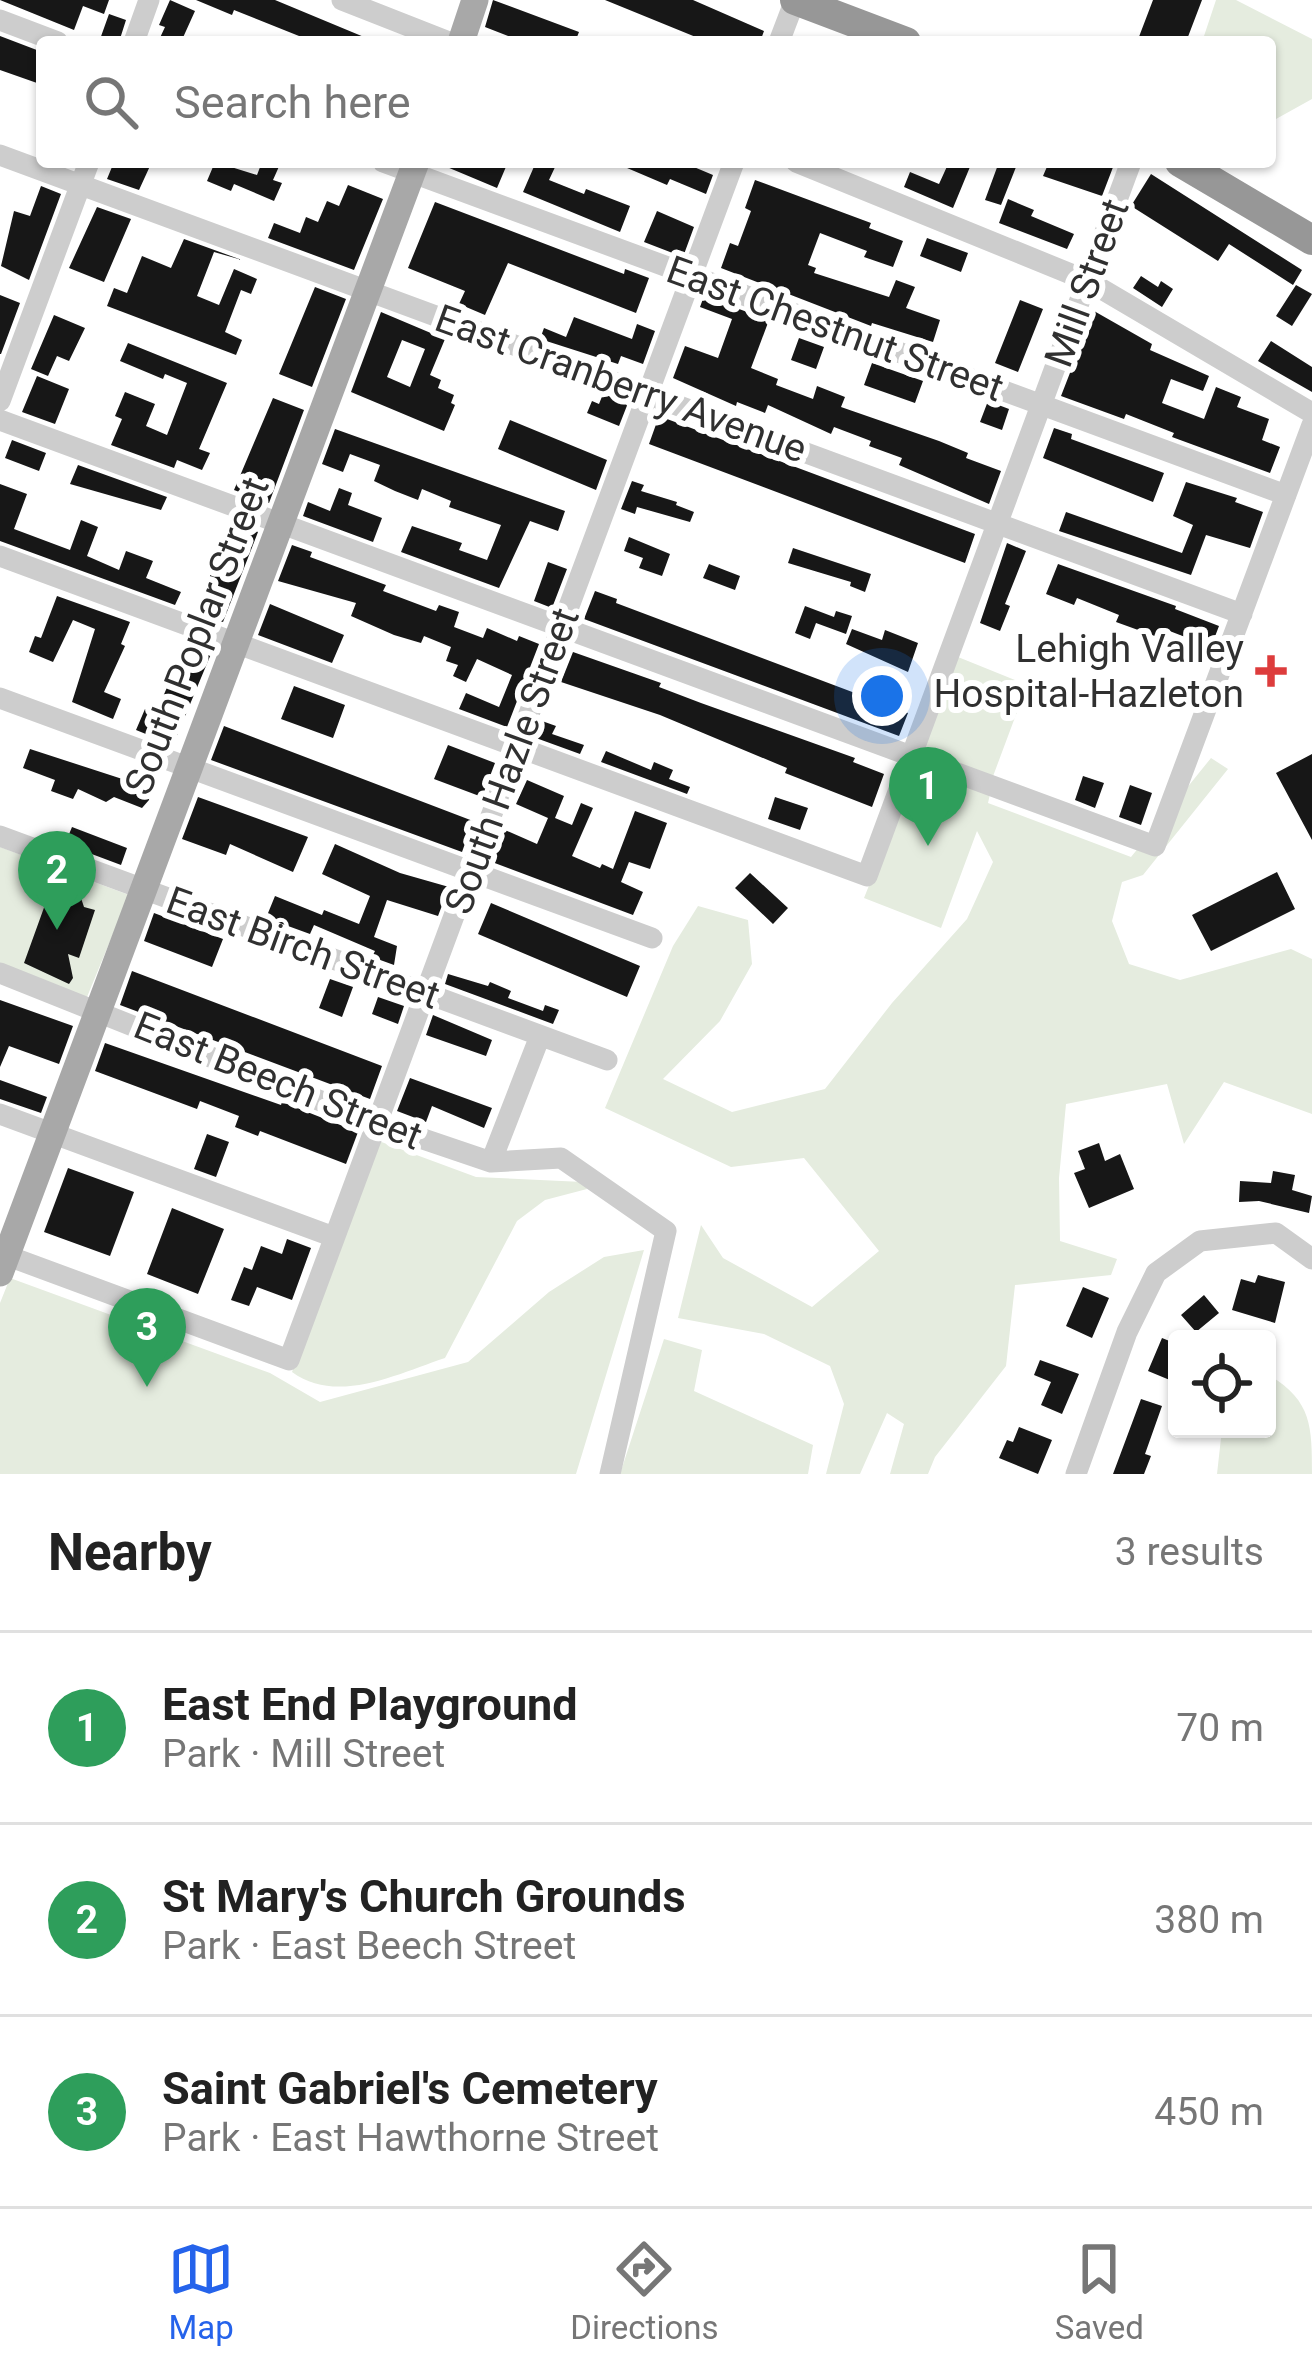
<!DOCTYPE html>
<meta charset="utf-8">
<style>
body{margin:0;font-family:Roboto,sans-serif;background:#f6f6f6;color:#222}
.controls{position:absolute;right:36px;bottom:36px;display:grid;overflow:hidden;border-radius:12px;box-shadow:0 3px 9px #0004}
.controls button{width:108px;height:108px;display:grid;place-items:center;padding:0;border:0;border-bottom:3px solid #e0e0e0;background:#fff;color:#222;font:60px sans-serif}
.you{position:absolute;left:882px;top:696px;width:42px;height:42px;margin:-30px;border:9px solid #fff;border-radius:50%;background:#1a73e8;box-shadow:0 0 0 18px #1a73e833}
.badge{display:grid;place-items:center;width:78px;height:78px;border-radius:50%;background:#2563eb;color:#fff;font-size:39px;font-weight:700}
.pin{position:absolute;translate:-50% -99px;filter:drop-shadow(0 3px 6px #0008)}
.pin::after{content:'';position:absolute;top:63px;width:42px;height:36px;background:inherit;clip-path:polygon(0 0,100% 0,50% 100%)}
.list{margin:0;padding:0;list-style:none}
h2{display:flex;justify-content:space-between;align-items:center;height:156px;margin:0;padding:0 48px;font-size:51px}
h2 small{font-size:39px;font-weight:400;color:#767676}
.list li{display:grid;grid-template-columns:78px 1fr auto;gap:36px;align-items:center;box-sizing:border-box;height:192px;padding:0 48px;border-top:3px solid #e0e0e0}
.list b{display:block;font-size:45px;white-space:nowrap}
.list p{margin:0;font-size:39px;white-space:nowrap;color:#767676}
.list em{font-size:39px;font-style:normal;color:#767676}
.icon{flex:none;width:66px;height:66px;fill:none;stroke:currentColor;stroke-width:2;stroke-linecap:round;stroke-linejoin:round}
.map{position:relative;flex:none;width:1312px;height:1474px;overflow:hidden}
.search{position:absolute;background:#fff;box-shadow:0 3px 9px #0004;left:36px;right:36px;top:36px;height:132px;display:flex;align-items:center;gap:30px;box-sizing:border-box;padding:0 42px;border-radius:12px;color:#767676;font-size:45px}
.sheet{height:732px;background:#fff}
nav{display:flex;justify-content:space-around;align-items:center;box-sizing:border-box;height:168px;border-top:3px solid #e0e0e0;background:#fff;font-size:33px;color:#767676}
nav a{display:grid;justify-items:center;gap:6px}
nav .on{color:#2563eb}
.map>svg:first-child{display:block}
.green{fill:#e5ecdf}
.building{fill:#171717;fill-rule:evenodd}
.lines{fill:none;stroke-linecap:round;stroke-linejoin:round}
.minor{stroke:#cdcdcd;stroke-width:21}
.major{stroke:#a8a8a8;stroke-width:27}
.highway{stroke:#979797;stroke-width:30}
.poi-dot{fill:#dd3c3c;stroke:#fff;stroke-width:4.5}
.labels{text-anchor:middle;dominant-baseline:central;stroke-width:12;stroke-linejoin:round;paint-order:stroke}
.street-label{font-size:39px;fill:#303030;stroke:#fff}
.poi-label{font-size:39px;fill:#303030;stroke:#fff;text-anchor:end}
</style>
<div class="map">
<svg width="1312" height="1474" viewBox="0 0 1312 1474">
<rect width="100%" height="100%" fill="#fff"/>
<path class="green" d="M1216 0H1236L1312 39V99L1276 119 1270 118V42H1202Z
M958 657 1027 685 992 779 920 752Z
M1211 758 1228 769 1143 875 1122 882 1112 921 1129 964 1180 980 1291 949 1312 959V1114L1224 1082 1184 1144 1167 1084 1066 1104 1059 1178 1060 1241 1117 1259 1111 1275 1015 1285 1006 1366 935 1457 928 1474H890L904 1424 887 1413 860 1474H826L844 1404 830 1366 764 1334 678 1318 701 1225 723 1258 812 1307 879 1251 804 1158 731 1167 605 1108 673 946 698 906 748 920 752 964 720 1021 663 1079 732 1112 825 1089 892 1003 967 919 993 862 977 831 941 928 864 898 916 768 990 794 988 803 1131 857Z
M0 847 129 895 87 997 0 965Z
M376 1140 476 1177 583 1182 587 1189 545 1200 517 1221 445 1358C397 1374 337 1405 292 1372Z
M644 1250 576 1474H0V1303L10 1278 270 1373 320 1402 468 1362 549 1292 604 1257Z
M664 1339 702 1350 694 1391 813 1445 808 1474H620Z
M1267 1374C1312 1400 1312 1426 1312 1474H1217L1222 1429H1267Z"/>
<path class="building" d="M0 0H109L104 14 83 6 74 30Z
M170 0 195 11 181 42H158L165 27 159 25Z
M196 0H275L376 42H314L234 10 232 15Z
M493 0 579 32 575 42H523L485 27Z
M605 0H693L764 31 760 42H708Z
M1153 0H1202L1186 42H1137Z
M109 14 126 20 119 42H99Z
M0 36 42 52 37 83 0 70Z
M114 162 150 166 139 190 107 179Z
M215 162 257 175 262 162H281L273 180 282 183 274 201 234 184 231 191 207 181Z
M435 162H508L497 188Z
M536 162 556 165 549 180 584 194 586 189 630 206 620 232 523 192Z
M613 162H682L713 175 706 194 670 179 667 185Z
M949 162H972L953 208 904 187 910 172 939 184Z
M999 162H1018L1001 205 985 200Z
M1049 162H1115L1102 196 1043 176Z
M1151 174 1302 270 1293 285 1229 244 1218 261 1131 206Z
M755 180 871 223 869 228 903 241 893 267 864 257 867 251 820 233 808 265 816 268 814 273 889 297 896 280 915 287 906 308 940 320 933 342 872 323 871 326 721 268 730 243 738 246 751 211 745 208Z
M348 185 383 199 354 270 268 238 274 223 300 233 306 217 318 222 327 201 339 206Z
M41 186 61 194 29 280 1 266 14 211 30 216Z
M1008 199 1034 210 1031 216 1074 234 1067 249 999 223Z
M435 202 624 274 625 269 649 278 636 313 508 263 485 315 459 304 465 291 408 268Z
M97 207 131 219 104 282 69 268Z
M657 211 694 227 683 257 644 242Z
M927 238 968 253 961 272 920 256Z
M184 239 242 260 214 252 197 296 219 305 234 269 257 279 251 294 241 290 225 332 242 340 236 355 107 306 114 288 127 293 142 256 171 268Z
M1141 276 1158 287 1161 281 1173 289 1162 307 1133 288Z
M1296 285 1312 294 1292 326 1276 316Z
M315 287 346 299 312 387 279 374Z
M0 295 20 303 1 354H0Z
M704 296 769 320 751 368 778 379 776 385 813 399 817 386 845 397 841 407 939 441 968 453 966 458 1001 471 989 504 899 465 902 458 869 446 871 441 834 427 831 434 768 405 765 413 737 402 736 406 673 378 685 346 718 358 732 319 700 307Z
M1020 300 1043 309 1018 372 995 363Z
M1094 311 1152 344 1150 350 1209 376 1203 391 1171 379 1162 403 1204 419 1216 387 1241 397 1237 407 1269 419 1262 440 1280 447 1270 473 1172 437 1174 433 1126 414 1124 419 1061 396Z
M381 312 445 339 430 375 441 380 438 388 454 395 451 403 455 405 444 431 351 392ZM402 340 425 349 410 387 387 377Z
M54 315 85 328 69 361 57 356 48 376 31 369Z
M574 317 632 339 637 324 655 331 643 364 621 356 618 364 540 339 544 328 566 337Z
M799 338 824 347 816 369 791 360Z
M1271 341 1312 367V392L1258 361Z
M128 343 227 383 199 449 210 453 202 470 177 460 174 468 111 445 122 419 115 416 125 392 155 404 146 426 167 435 187 383 165 374 163 379 120 361Z
M872 363 923 381 915 403 864 385Z
M37 376 69 389 55 424 22 412Z
M603 394 628 403 619 426 587 413 592 401 599 404Z
M273 398 304 410 269 503 234 490Z
M988 401 1009 409 1002 430 980 422Z
M659 416 975 534 965 563 649 444Z
M510 420 607 460 596 490 498 449Z
M1054 428 1072 434 1071 439 1164 473 1153 502 1043 458Z
M335 429 565 511 558 531 530 521 499 588 401 552 412 526 462 543 459 550 487 560 501 525 449 507 451 501 422 489 418 500 395 491 374 481 380 465 350 454 343 472 322 464Z
M12 440 46 453 39 471 5 458Z
M78 465 167 497 161 510 70 484Z
M632 481 644 485 641 491 677 502 676 505 694 512 690 522 637 507 635 514 621 509Z
M1186 482 1237 498 1235 502 1263 512 1250 548 1206 535 1191 575 1059 531 1066 512 1182 553 1193 525 1173 516Z
M0 484 27 494 14 529 70 550 81 520 98 527 87 556 119 570 126 551 153 561 146 578 181 592 175 605 0 541Z
M339 488 352 493 348 505 382 518 373 542 303 516 308 502 330 511Z
M237 523 258 532 223 622 202 615 209 598 204 596 215 559 221 562Z
M629 537 670 554 662 576 639 568 643 558 624 551Z
M1007 543 1026 551 1005 604 1010 606 1000 631 980 623Z
M292 545 312 552 310 557 386 585 383 591 436 611 439 605 459 612 454 627 483 638 487 628 517 641 519 636 539 644 507 727 459 709 466 693 499 707 512 675 477 659 466 682 453 676 458 665 446 661 451 647 424 636 421 643 394 635 351 616 356 603 278 581Z
M793 548 871 574 865 592 850 586 851 582 788 563Z
M548 562 567 569 552 608 534 601Z
M709 564 740 576 735 590 703 578Z
M1058 564 1176 606 1175 609 1219 626 1211 647 1167 630 1163 639 1116 622 1119 615 1077 598 1074 605 1046 594Z
M595 591 617 599 616 603 908 713 899 736 584 619Z
M57 596 130 622 121 644 125 646 104 692 121 699 113 719 72 702 95 629 73 620 53 662 29 652 35 636 41 638Z
M270 604 344 635 332 663 258 635Z
M805 606 834 617 836 611 852 616 846 634 816 623 810 639 795 633Z
M852 629 882 640 885 630 918 643 908 672 846 644Z
M186 643 211 654 173 745 136 730 145 709 156 713Z
M573 652 661 683 659 687 701 703 855 758 853 762 884 774 872 807 785 773 787 768 660 715 561 682Z
M294 686 345 705 333 738 281 719Z
M542 721 556 726 552 734 584 745 580 754 536 738Z
M224 726 473 821 462 852 211 760Z
M448 745 495 763 482 797 434 779Z
M30 749 150 788 149 800 142 808 114 797 106 802 78 789 73 799 51 791 55 780 23 768Z
M606 751 651 770 654 762 673 770 669 779 690 787 687 794 601 762Z
M1312 754V840L1276 773Z
M1083 776 1104 783 1095 808 1075 800Z
M527 780 564 796 555 818 572 825 581 803 593 808 572 856 600 868 602 864 613 869 635 811 667 823 650 869 629 862 621 882 643 892 633 915 492 862 505 830 537 844 548 818 516 804Z
M1130 785 1152 793 1141 825 1119 817Z
M198 797 308 837 293 872 230 844 226 855 182 839Z
M775 797 808 808 800 830 768 819Z
M72 827 127 848 121 865 65 844Z
M335 844 400 873 449 887 438 916 387 900 374 937 397 946 394 965 372 957 375 951 314 925 310 934 266 918 275 896 322 915 324 910 359 924 370 896 322 874Z
M1277 872 1295 909 1211 951 1192 915Z
M750 873 788 908 773 924 735 888Z
M50 891 81 898 84 907 95 910 79 958 68 954 73 978 69 984 24 963Z
M491 903 640 966 627 997 478 934Z
M154 913 223 939 212 967 144 941Z
M132 971 382 1066 370 1099 120 1005Z
M448 974 488 986 490 982 511 991 508 998 543 1011 545 1005 559 1010 553 1024 445 984Z
M330 979 353 987 342 1017 319 1008Z
M378 997 404 1006 398 1024 372 1014Z
M0 1000 73 1026 59 1064 9 1046 0 1067Z
M433 1015 492 1040 486 1056 426 1035Z
M105 1043 281 1105 282 1102 358 1132 346 1164 260 1131 258 1136 235 1127 239 1116 200 1101 197 1109 95 1071Z
M410 1078 492 1108 484 1128 432 1106 426 1122 397 1111Z
M0 1080 47 1097 41 1113 0 1099Z
M207 1134 229 1142 216 1177 194 1169Z
M1099 1143 1105 1161 1120 1154 1134 1189 1089 1208 1074 1173 1085 1169 1078 1151Z
M68 1168 134 1192 110 1256 44 1232Z
M1273 1171 1295 1175 1292 1190 1312 1196 1309 1213 1259 1201 1239 1202 1240 1181 1271 1183Z
M172 1208 224 1229 198 1294 147 1274Z
M287 1239 311 1248 292 1300 257 1287 249 1306 231 1300 244 1267 252 1270 261 1246 282 1254Z
M1258 1275 1285 1282 1275 1323 1232 1310 1241 1279 1255 1283Z
M1083 1287 1109 1298 1092 1338 1066 1326Z
M1204 1295 1219 1313 1196 1332 1181 1315Z
M1162 1338 1177 1344V1383L1148 1371Z
M1040 1360 1079 1374 1062 1414 1041 1405 1051 1382 1034 1375Z
M1141 1399 1162 1406 1145 1454 1151 1456 1144 1474H1113Z
M1019 1427 1052 1440 1038 1474 999 1458 1007 1440 1013 1442Z"/>
<g class="lines">
<path class="minor" d="M342 0 449 42
M0 20 58 42
M134 42 149 0
M779 42 795 0
M0 155 1242 614
M383 162 1286 495
M796 162 1088 281 1312 413
M0 401 89 162
M0 420 1155 846 1312 425
M0 556 867 876 1131 162
M0 698 652 938
M0 836 607 1060
M0 973 376 1123 491 1162 561 1158 666 1231 610 1474
M0 1114 334 1237
M491 1162 540 1036
M0 1253 289 1360 734 162
M1076 1474 1127 1332 1156 1273 1200 1241 1276 1233 1312 1259"/>
<path class="major" d="M461 42 475 0
M0 1273 416 162"/>
<path class="highway" d="M795 0 906 42
M1180 162 1312 240"/>
</g>
<path class="poi-dot" d="M1265 653h12v12h12v12h-12v12h-12v-12h-12v-12h12z"/>
<g class="labels">
<g class="street-label">
<text transform="translate(1087 283) rotate(-70)">Mill Street</text>
<text transform="translate(835 329) rotate(20)">East Chestnut Street</text>
<text transform="translate(621 384) rotate(20)">East Cranberry Avenue</text>
<text transform="translate(197 636) rotate(-69)">South Poplar Street</text>
<text transform="translate(512 761) rotate(-70)">South Hazle Street</text>
<text transform="translate(303 948) rotate(20)">East Birch Street</text>
<text transform="translate(278 1081) rotate(22)">East Beech Street</text>
</g>
<g class="poi-label">
<text x="1244" y="649">Lehigh Valley<tspan x="1244" dy="45">Hospital-Hazleton</tspan></text>
</g>
</g>
</svg>
<div class="controls">
<button><svg class="icon" aria-label="locate" viewBox="0 0 24 24"><circle cx="12" cy="12" r="6"/><path d="M12 2v4M12 18v4M2 12h4M18 12h4"/></svg></button>
</div>
<div class="you"></div>
<div class="pin badge" style="left:928px;top:846px;background:#2e9e5b">1</div>
<div class="pin badge" style="left:57px;top:930px;background:#2e9e5b">2</div>
<div class="pin badge" style="left:147px;top:1387px;background:#2e9e5b">3</div>
<div class="search"><svg class="icon" aria-label="search" viewBox="0 0 24 24"><circle cx="10" cy="10" r="6"/><path d="M15 15l6 6"/></svg>Search here</div>
</div>
<section class="sheet">
<h2>Nearby<small>3 results</small></h2>
<ul class="list">
<li><span class="badge" style="background:#2e9e5b">1</span><div><b>East End Playground</b><p>Park · Mill Street</p></div><em>70 m</em></li>
<li><span class="badge" style="background:#2e9e5b">2</span><div><b>St Mary's Church Grounds</b><p>Park · East Beech Street</p></div><em>380 m</em></li>
<li><span class="badge" style="background:#2e9e5b">3</span><div><b>Saint Gabriel's Cemetery</b><p>Park · East Hawthorne Street</p></div><em>450 m</em></li>
</ul>
</section>
<nav>
<a class="on"><svg class="icon" aria-label="map" viewBox="0 0 24 24"><path d="M3 6l6-2 6 2 6-2v14l-6 2-6-2-6 2zM9 4v14M15 6v14"/></svg>Map</a>
<a><svg class="icon" aria-label="directions" viewBox="0 0 24 24"><path d="M12 3l9 9-9 9-9-9zM9 14v-3h6M13 9l2 2-2 2"/></svg>Directions</a>
<a><svg class="icon" aria-label="saved" viewBox="0 0 24 24"><path d="M7 4h10v16l-5-4-5 4z"/></svg>Saved</a>
</nav>
